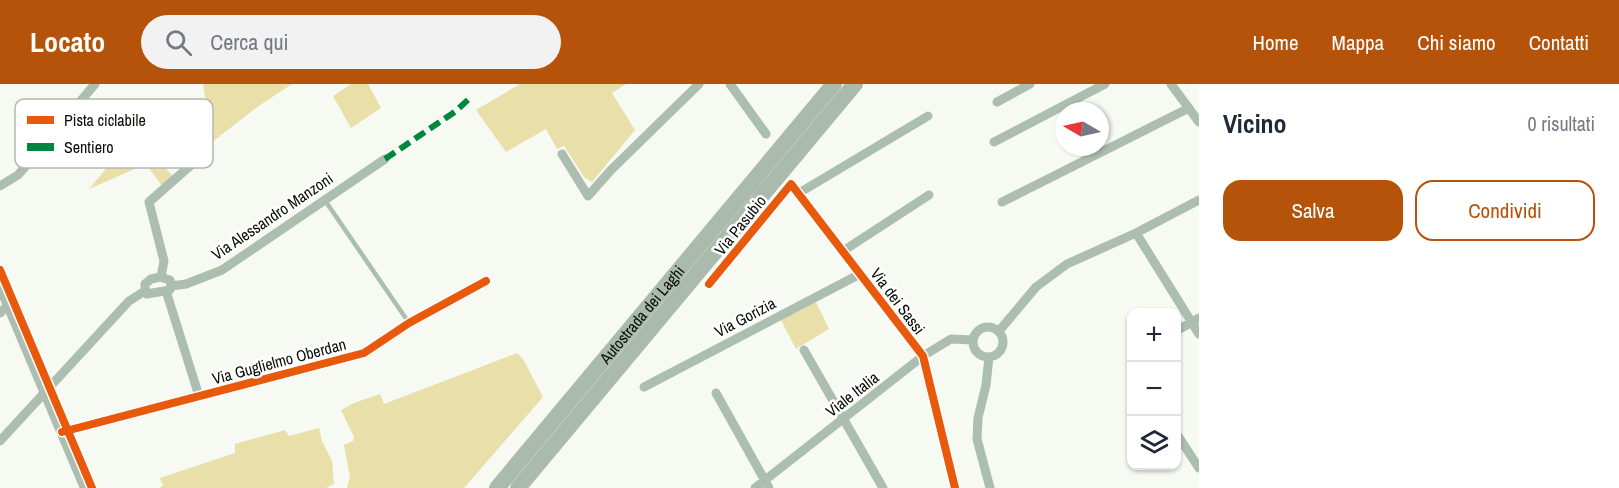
<!DOCTYPE html>
<html lang="it">
<meta charset="utf-8">
<style>
body{margin:0;font-family:"Archivo Narrow",sans-serif;background:#f2f2f3;color:#1f2937}
.controls{position:absolute;right:18px;bottom:18px;display:grid;overflow:hidden;border-radius:12px;box-shadow:0 2px 4px #0004}
.controls button{width:54px;height:54px;display:grid;place-items:center;padding:0;border:0;border-bottom:2px solid #e0e1e3;background:#fff;color:#1f2937;font:30px sans-serif}
.compass{position:absolute;left:1055px;top:18px;width:54px;height:54px;border-radius:50%;background:#fff;box-shadow:0 2px 4px #0004;rotate:279deg}
.list{margin:0;padding:0;list-style:none}
h2{display:flex;justify-content:space-between;align-items:center;height:78px;margin:0;padding:0 24px;font-size:26px}
h2 small{font-size:20px;font-weight:400;color:#747a83}
.actions{display:flex;gap:12px;padding:18px 24px}
.actions a{flex:1;padding:14px 0;border:2px solid #b45309;border-radius:18px;text-align:center;font-size:21px;color:#b45309}
.actions .main{background:#b45309;color:#fff}
.icon{flex:none;width:33px;height:33px;fill:none;stroke:currentColor;stroke-width:2;stroke-linecap:round;stroke-linejoin:round}
.map{position:relative;flex:none;width:1199px;height:404px;overflow:hidden}
header{display:flex;align-items:center;gap:36px;box-sizing:border-box;height:84px;padding:0 30px;background:#b45309;color:#fff}
header strong{font-size:28px}
nav{display:flex;gap:33px;margin-inline-start:auto;font-size:21px}
.search{width:420px;height:54px;background:#f2f2f3;display:flex;align-items:center;gap:15px;box-sizing:border-box;padding:0 21px;border-radius:33px;color:#747a83;font-size:22px}
main{display:flex}
aside{flex:1;background:#fff}
.map>svg:first-child{display:block}
.green{fill:#e8dfa9}
.lines{fill:none;stroke-linecap:round;stroke-linejoin:round}
.service{stroke:#acbeb0;stroke-width:4.5}
.minor{stroke:#acbeb0;stroke-width:9}
.tertiary{stroke:#acbeb0;stroke-width:12}
.motorway{stroke:#aabaad;stroke-width:16}
.quiet{stroke:#00873e;stroke-width:6;stroke-dasharray:12 6;stroke-linecap:butt}
.cycleway-casing{stroke:#fff;stroke-width:11}
.cycleway{stroke:#e8590c;stroke-width:8}
.labels{text-anchor:middle;dominant-baseline:central;stroke-width:5;stroke-linejoin:round;paint-order:stroke}
.street-label{font-size:16px;fill:#080d06;stroke:#fff}
.key{fill:#fff;stroke:#b5b6b4;stroke-width:1.5}
.key-label{font-size:16px;fill:#080d06}
</style>
<header>
<strong>Locato</strong>
<div class="search"><svg class="icon" aria-label="search" viewBox="0 0 24 24"><circle cx="10" cy="10" r="6"/><path d="M15 15l6 6"/></svg>Cerca qui</div>
<nav><a>Home</a><a>Mappa</a><a>Chi siamo</a><a>Contatti</a></nav>
</header>
<main>
<div class="map">
<svg width="1199" height="404" viewBox="0 0 1199 404">
<rect width="100%" height="100%" fill="#f6faf2"/>
<path class="green" d="M203 0H292L260 21 207 62 210 46Z
M351 0H368L381 24 351 44 333 12Z
M520 0H626L612 9 635 46 592 98 584 93 564 62 557 65 546 45 506 68 476 26Z
M126 44 175 94 162 102 146 80 89 105 109 81 98 54 112 52Z
M816 218 829 245 796 265 781 236Z
M517 269 523 275 543 313 464 404H347L350 393 344 361 353 357 354 353 341 326 354 319 380 310 384 320Z
M319 344 322 357 332 377 334 400 326 404H159L163 402 160 394 235 369V360L285 346 289 352Z"/>
<g class="lines">
<path class="service" d="M324 115 409 239"/>
<path class="minor" d="M730 0 766 50
M1171 0 1199 38
M997 18 1030 0
M994 58 1105 0
M562 70 588 112 611 86 699 0
M0 102 18 91 95 0
M799 109 928 32
M1002 118 1189 24
M1136 149 1199 250
M843 167 929 111
M160 193 170 196 171 202 170 206 147 210 145 204V200L151 195Z
M161 193 164 177 149 118 191 81
M709 200 791 100 923 272 955 404
M171 202 186 200 222 186 385 75
M166 207 199 312
M0 229 9 220
M973 258a15 15 0 1 1 30 0a15 15 0 1 1-30 0Z
M999 247 1036 203 1067 180 1136 149 1199 116
M1176 247 1199 234
M804 266 883 404
M989 273 986 301 978 334 977 355 990 404
M644 303 860 190
M716 309 769 404
M62 348 364 269 409 239 486 197
M1176 349 1199 384
M0 357 129 217 145 207
M755 404 923 272 951 255 973 256"/>
<path class="tertiary" d="M0 200 86 404"/>
<g class="motorway">
<path id="s1" d="M497 404 834 0"/>
<path d="M518 404 855 0"/>
</g>
<path class="quiet" d="M385 75 456 27 471 13"/>
<defs>
<path id="cycleway" d="M0 186 92 404
M709 200 791 100 923 272 955 404
M62 348 364 269 409 239 486 197"/>
</defs>
<use href="#cycleway" class="cycleway-casing"/>
<use href="#cycleway" class="cycleway"/>
</g>
<g class="labels">
<g class="street-label">
<text transform="translate(272 132) rotate(-34)">Via Alessandro Manzoni</text>
<text transform="translate(740 141) rotate(-51)">Via Pasubio</text>
<text transform="translate(898 217) rotate(53)">Via dei Sassi</text>
<text stroke="none"><textPath href="#s1" startOffset="226">Autostrada dei Laghi</textPath></text>
<text transform="translate(745 233) rotate(-28)">Via Gorizia</text>
<text transform="translate(279 277) rotate(-15)">Via Guglielmo Oberdan</text>
<text transform="translate(852 310) rotate(-38)">Viale Italia</text>
</g>
</g>
<rect x="15" y="15" width="198" height="69" rx="9" class="key"/>
<rect x="27" y="32" width="27" height="8" fill="#e8590c"/>
<rect x="27" y="59" width="27" height="8" fill="#00873e"/>
<g class="key-label">
<text x="64" y="42">Pista ciclabile</text>
<text x="64" y="69">Sentiero</text>
</g>
</svg>
<div class="controls">
<button>+</button>
<button>−</button>
<button><svg class="icon" aria-label="layers" viewBox="0 0 24 24"><path d="M12 4l9 5-9 5-9-5zM3 14l9 5 9-5"/></svg></button>
</div>
<svg class="compass" viewBox="-18 -18 36 36"><path d="M0-13l5 13h-10z" fill="#e53935"/><path d="M0 13l5-13h-10z" fill="#747a83"/></svg>
</div>
<aside>
<h2>Vicino<small>0 risultati</small></h2>
<ul class="list">
</ul>
<div class="actions"><a class="main">Salva</a><a>Condividi</a></div>
</aside>
</main>
